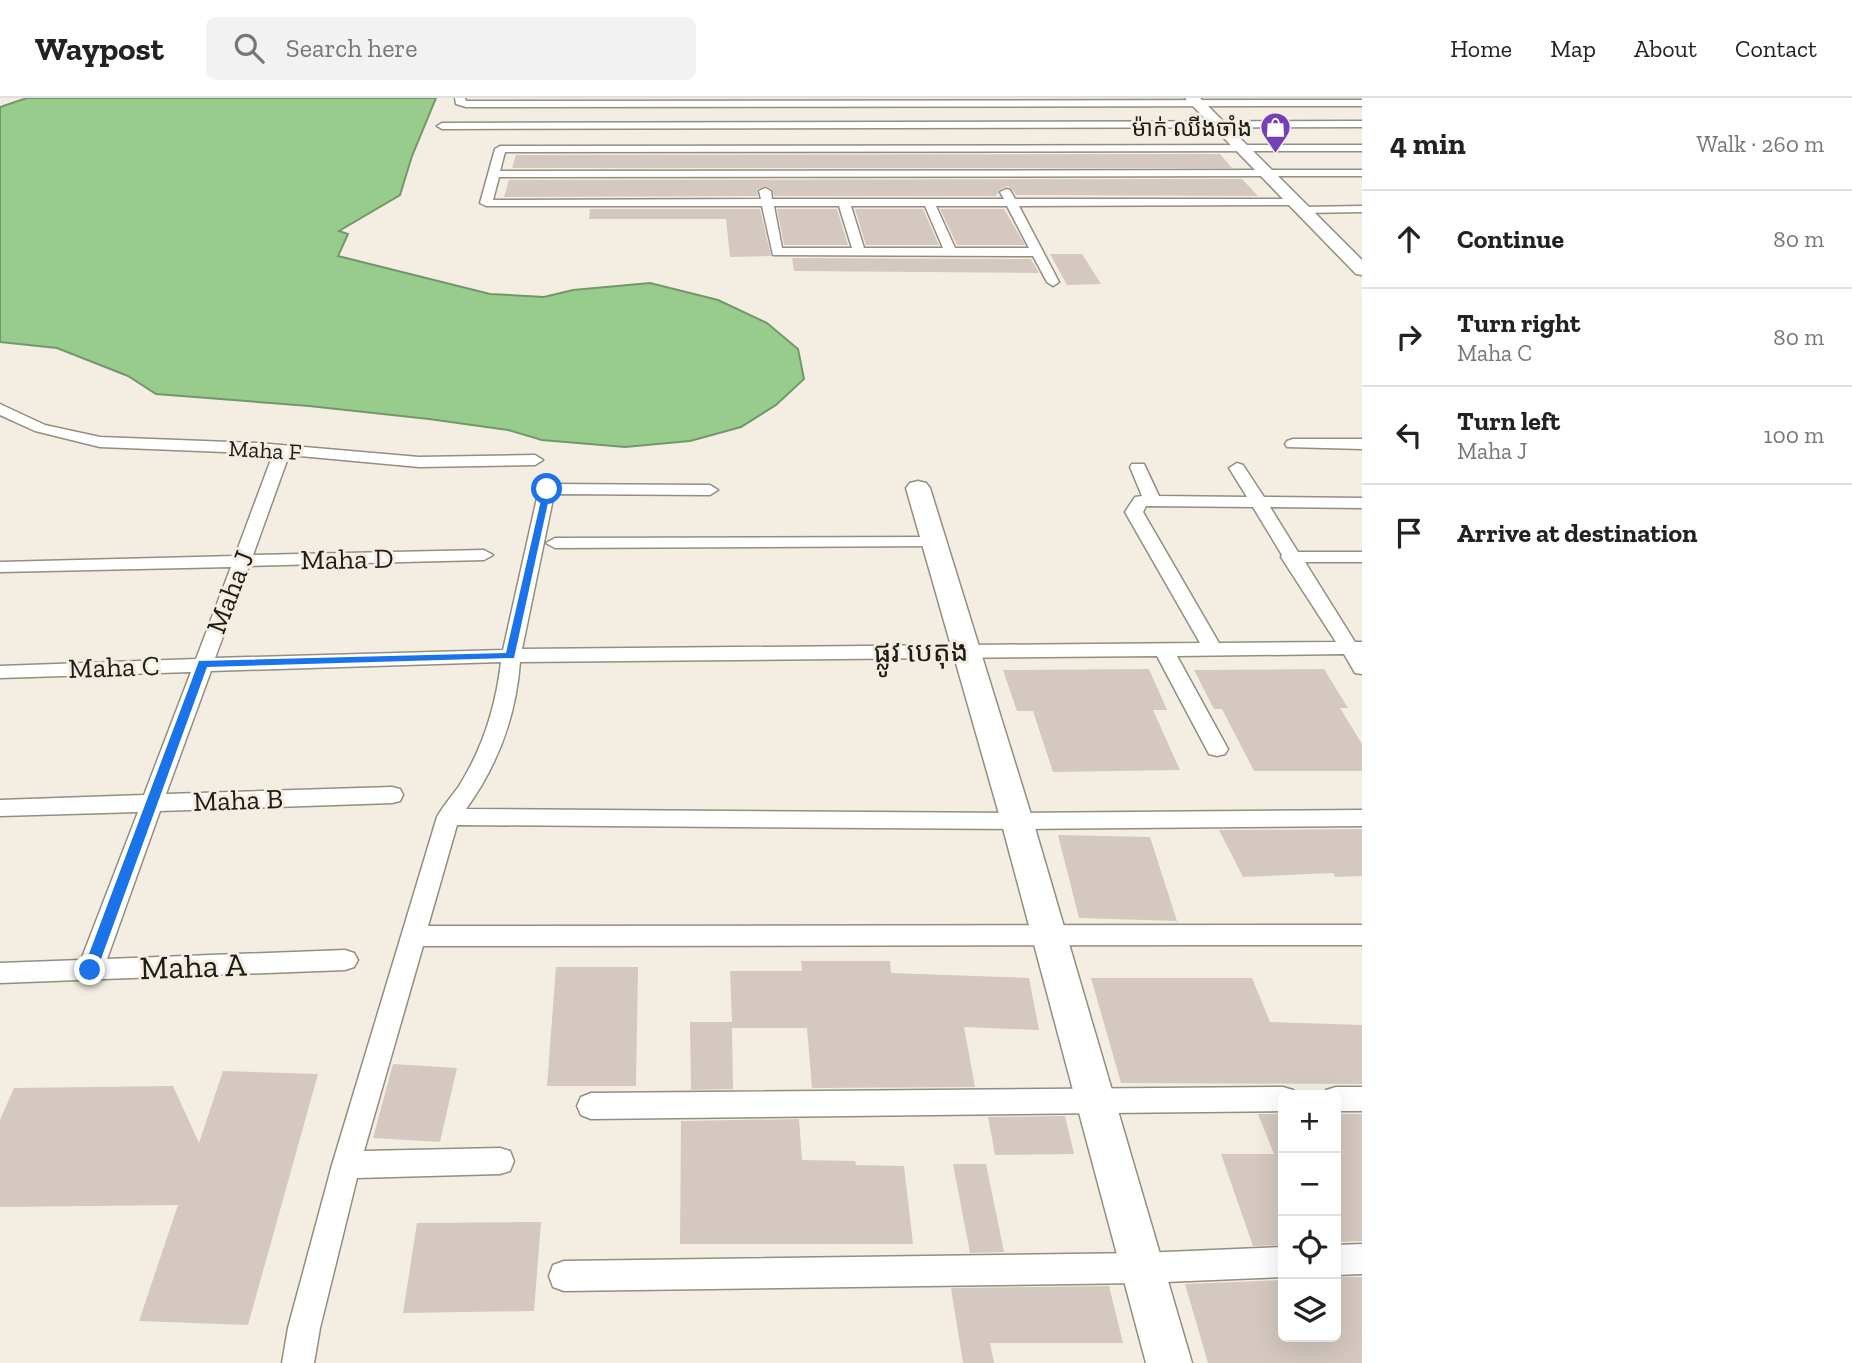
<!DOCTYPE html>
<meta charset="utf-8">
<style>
body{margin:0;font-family:"Zilla Slab","Noto Sans Khmer",serif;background:#f2f2f2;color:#222}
.controls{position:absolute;right:21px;bottom:21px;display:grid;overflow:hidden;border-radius:10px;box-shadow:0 7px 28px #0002}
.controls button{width:63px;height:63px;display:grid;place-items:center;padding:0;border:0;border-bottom:2px solid #e0e0e0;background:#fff;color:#222;font:35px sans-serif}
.stop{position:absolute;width:21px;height:21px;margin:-16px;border:5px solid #1a73e8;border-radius:50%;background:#fff}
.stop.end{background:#1a73e8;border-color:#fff;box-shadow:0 2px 7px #0008}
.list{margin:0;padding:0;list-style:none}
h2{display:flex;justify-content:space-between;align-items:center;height:91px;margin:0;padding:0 28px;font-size:30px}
h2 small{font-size:23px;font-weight:400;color:#767676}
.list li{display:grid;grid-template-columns:46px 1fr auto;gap:21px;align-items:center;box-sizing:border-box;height:98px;padding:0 28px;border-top:2px solid #e0e0e0}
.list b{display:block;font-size:26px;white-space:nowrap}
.list p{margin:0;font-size:23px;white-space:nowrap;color:#767676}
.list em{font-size:23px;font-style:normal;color:#767676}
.icon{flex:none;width:38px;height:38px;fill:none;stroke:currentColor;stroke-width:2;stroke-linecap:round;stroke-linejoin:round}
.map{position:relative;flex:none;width:1362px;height:1265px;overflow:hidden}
header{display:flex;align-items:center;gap:42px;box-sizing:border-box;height:98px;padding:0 35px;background:#fff;border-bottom:2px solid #e0e0e0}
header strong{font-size:33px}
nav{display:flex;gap:38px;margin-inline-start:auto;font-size:24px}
.search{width:490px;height:63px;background:#f2f2f2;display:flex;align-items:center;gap:18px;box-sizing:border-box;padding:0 24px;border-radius:10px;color:#767676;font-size:26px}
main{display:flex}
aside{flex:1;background:#fff}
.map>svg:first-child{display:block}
.water{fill:#98cc8d;stroke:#73976a;stroke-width:2}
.building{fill:#d4c8c0}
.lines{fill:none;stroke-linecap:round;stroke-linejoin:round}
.street-casing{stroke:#938d82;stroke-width:3}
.secondary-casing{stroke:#938d82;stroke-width:3}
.street{fill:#fff;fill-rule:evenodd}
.secondary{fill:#fff;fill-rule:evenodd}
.route{fill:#1a73e8}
.labels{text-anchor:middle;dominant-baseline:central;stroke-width:6;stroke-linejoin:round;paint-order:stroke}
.far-poi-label{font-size:23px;fill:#1e1c17;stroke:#f4eee2;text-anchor:end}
.far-street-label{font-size:23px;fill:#1e1c17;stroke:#f4eee2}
.street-label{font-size:28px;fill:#1e1c17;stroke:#f4eee2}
.near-street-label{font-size:33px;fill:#1e1c17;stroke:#f4eee2}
</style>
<header>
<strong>Waypost</strong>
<div class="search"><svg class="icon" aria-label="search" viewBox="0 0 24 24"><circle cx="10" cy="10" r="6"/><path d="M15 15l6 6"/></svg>Search here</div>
<nav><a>Home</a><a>Map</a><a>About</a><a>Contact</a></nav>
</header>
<main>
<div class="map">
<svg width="1362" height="1265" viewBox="0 0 1362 1265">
<rect width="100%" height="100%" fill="#f4eee2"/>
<path class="water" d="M27 0H436L412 58 400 97 339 133 348 136 338 158 490 196 544 199 573 192 650 185 718 202 767 225 798 251 804 281 776 307 741 329 690 343 625 349 542 342 508 332 429 321 309 308 156 296 128 278 57 250 0 244V9Z"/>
<path class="building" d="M1220 56 1232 70H512L516 57Z
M1242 81 1258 98 1016 97 1012 91 1007 88 999 92 996 98H774L772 91 764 88 757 92 758 98 504 99 509 82Z
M590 111H760L771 158 730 159 726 121H589Z
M777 111H837L848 147H784Z
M855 111H923L939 147H866Z
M940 111H1004L1025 147H957Z
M1050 156H1082L1101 186 1067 187Z
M792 160 1031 161 1039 175 794 173Z
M1149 571 1167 612H1153L1180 672 1053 674 1033 613H1017L1003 572Z
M1324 571 1348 610H1340L1362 646V673H1254L1222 611H1214L1194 572Z
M1362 731V778L1335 779 1333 775 1243 779 1219 732Z
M1058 737 1150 739 1177 823 1079 820Z
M801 863H890L891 875 1029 880 1039 932 964 929 975 989 812 990 807 930H732L733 991 691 992 690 924H732L730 873H802Z
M556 869H638L636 988H547Z
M1091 880H1252L1270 924 1362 927V986L1121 985Z
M393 966 457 970 440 1044 373 1040Z
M223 973 318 976 248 1227 139 1223 178 1107 0 1109V1022L14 990 173 988 199 1045Z
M1258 1016H1283V1147L1253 1148 1221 1056H1274Z
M1336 1016H1362V1143L1336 1144Z
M1065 1018 1074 1056 995 1057 988 1019Z
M799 1021 802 1062 855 1063 856 1067 904 1068 913 1146H680L681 1023Z
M953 1066H986L1004 1154 970 1155Z
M541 1124 534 1213 403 1215 417 1125Z
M1336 1179H1362V1265H1208L1185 1186 1283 1182V1239H1336Z
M1109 1188 1123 1245H990L994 1265H963L951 1190Z"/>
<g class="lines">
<defs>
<path id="street" d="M455 0H465L466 3 1362 2V8L466 9 456 6Z
M1362 23V29L442 31 437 28 442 25Z
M1362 47V53L505 54 500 73 1362 72V78L499 79 493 102 761 101 759 93 765 90 771 93 772 101H1004L1000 94 1006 91 1010 92 1015 101H1294L1300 104 1294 107 1019 108 1059 184 1053 188 1047 184 1033 158 773 157 762 108H486L480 105 495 51 500 48ZM774 108H839L852 150H782ZM851 108H925L943 150H864ZM936 108H1007L1029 150H955Z
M1362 108V114L1302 115 1296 112 1302 109Z
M0 306 45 327 100 339 258 345 419 359 535 357 543 362 535 367 419 369 289 357 253 457 484 452 493 457 484 462 249 468 215 560 503 552 539 391 547 386 710 387 718 392 710 397 554 396 522 551 1200 545 1125 414 1135 399 1142 398 1130 369 1132 366H1144L1159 398 1247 399 1229 370 1237 365 1243 367 1264 399 1362 400V410L1270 409 1298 454H1362V464H1305L1355 544H1362V576L1355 575 1344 556 1177 558 1228 651 1225 656 1217 658 1209 656 1157 558 520 564C516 618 498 667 466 711L1017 715 1362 712V728L1017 731 457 727 428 828 1362 827V847L423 848 364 1053 500 1050 510 1053 514 1063 510 1073 500 1076 357 1080 320 1230 314 1265H282L288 1230 332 1067 437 719C443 708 452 698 459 688 483 650 496 608 501 564L211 573 166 696 392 689 400 691 403 697 400 703 392 705 160 713 107 861 345 852 354 855 358 862 354 869 345 872 0 885V865L81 862 138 714 0 718V702L144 697 191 574 0 580V568L196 561 231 469 0 474V464L235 458 273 356 100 349 35 333 0 317ZM1146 408 1253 409 1282 457 1281 459 1336 544 1219 545 1143 414Z
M1293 341H1362V351L1287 349 1285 346 1287 343Z
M933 439 939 440 942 444 939 448 555 450 546 445 555 440Z
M1283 989 1293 992 1295 997H1283V1013L591 1021 581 1017 577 1008 581 999 591 995Z
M1336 989H1362V1013H1336V997H1324L1326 992Z
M1362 1146V1176L1336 1177V1147Z
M1283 1149V1179L1142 1185 564 1193 553 1189 549 1178 553 1167 564 1163 1142 1155Z"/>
<path id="secondary" d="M1185 0H1200L1362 162V177L1356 176Z
M918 383 926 385 930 390 1033 723 1192 1265H1146L1001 723 906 390 910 385Z"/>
</defs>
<use href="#street" class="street-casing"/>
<use href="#secondary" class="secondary-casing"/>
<use href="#street" class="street"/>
<use href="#secondary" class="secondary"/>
</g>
<path class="route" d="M544 389 551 391 514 560 207 569 97 872 90 877 85 876 83 872 199 563 506 555Z"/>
<defs>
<symbol id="shop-pin" viewBox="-11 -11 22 30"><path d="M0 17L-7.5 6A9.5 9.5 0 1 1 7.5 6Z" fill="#753fb6" stroke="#f4eee2"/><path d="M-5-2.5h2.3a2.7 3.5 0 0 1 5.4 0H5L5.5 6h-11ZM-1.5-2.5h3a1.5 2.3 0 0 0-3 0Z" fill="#fff"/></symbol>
</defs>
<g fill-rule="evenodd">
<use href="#shop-pin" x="1258" y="12" width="35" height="47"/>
</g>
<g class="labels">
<g class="far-poi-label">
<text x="1252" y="30">ម៉ាក់ ឈីងចាំង</text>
</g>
<g class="far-street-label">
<text transform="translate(265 352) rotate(3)">Maha F</text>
</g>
<g class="street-label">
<text transform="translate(347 461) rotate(-1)">Maha D</text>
<text transform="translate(230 494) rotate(-69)">Maha J</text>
<text transform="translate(921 554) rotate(-1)">ផ្លូវ បេតុង</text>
<text transform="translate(114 569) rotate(-2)">Maha C</text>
<text transform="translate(238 702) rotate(-2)">Maha B</text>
</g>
<g class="near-street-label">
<text transform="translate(193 868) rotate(-2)">Maha A</text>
</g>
</g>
</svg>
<div class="controls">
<button>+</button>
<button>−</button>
<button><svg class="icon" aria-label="locate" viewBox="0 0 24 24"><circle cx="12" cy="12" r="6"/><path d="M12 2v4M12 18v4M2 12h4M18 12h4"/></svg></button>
<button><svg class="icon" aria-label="layers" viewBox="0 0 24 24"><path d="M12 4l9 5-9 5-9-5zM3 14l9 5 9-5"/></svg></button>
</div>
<div class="stop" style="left:547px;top:391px"></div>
<div class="stop end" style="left:90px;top:872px"></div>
</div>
<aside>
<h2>4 min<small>Walk · 260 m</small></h2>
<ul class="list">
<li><svg class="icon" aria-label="ahead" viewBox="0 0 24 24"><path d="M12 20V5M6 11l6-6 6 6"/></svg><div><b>Continue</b></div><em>80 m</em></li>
<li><svg class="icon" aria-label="right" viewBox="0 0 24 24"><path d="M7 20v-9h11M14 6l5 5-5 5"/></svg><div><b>Turn right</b><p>Maha C</p></div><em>80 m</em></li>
<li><svg class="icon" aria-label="left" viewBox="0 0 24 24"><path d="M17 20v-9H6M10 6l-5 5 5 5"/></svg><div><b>Turn left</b><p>Maha J</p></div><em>100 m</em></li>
<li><svg class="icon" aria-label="arrive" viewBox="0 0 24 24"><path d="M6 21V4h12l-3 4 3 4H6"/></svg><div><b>Arrive at destination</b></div></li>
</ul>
</aside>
</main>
